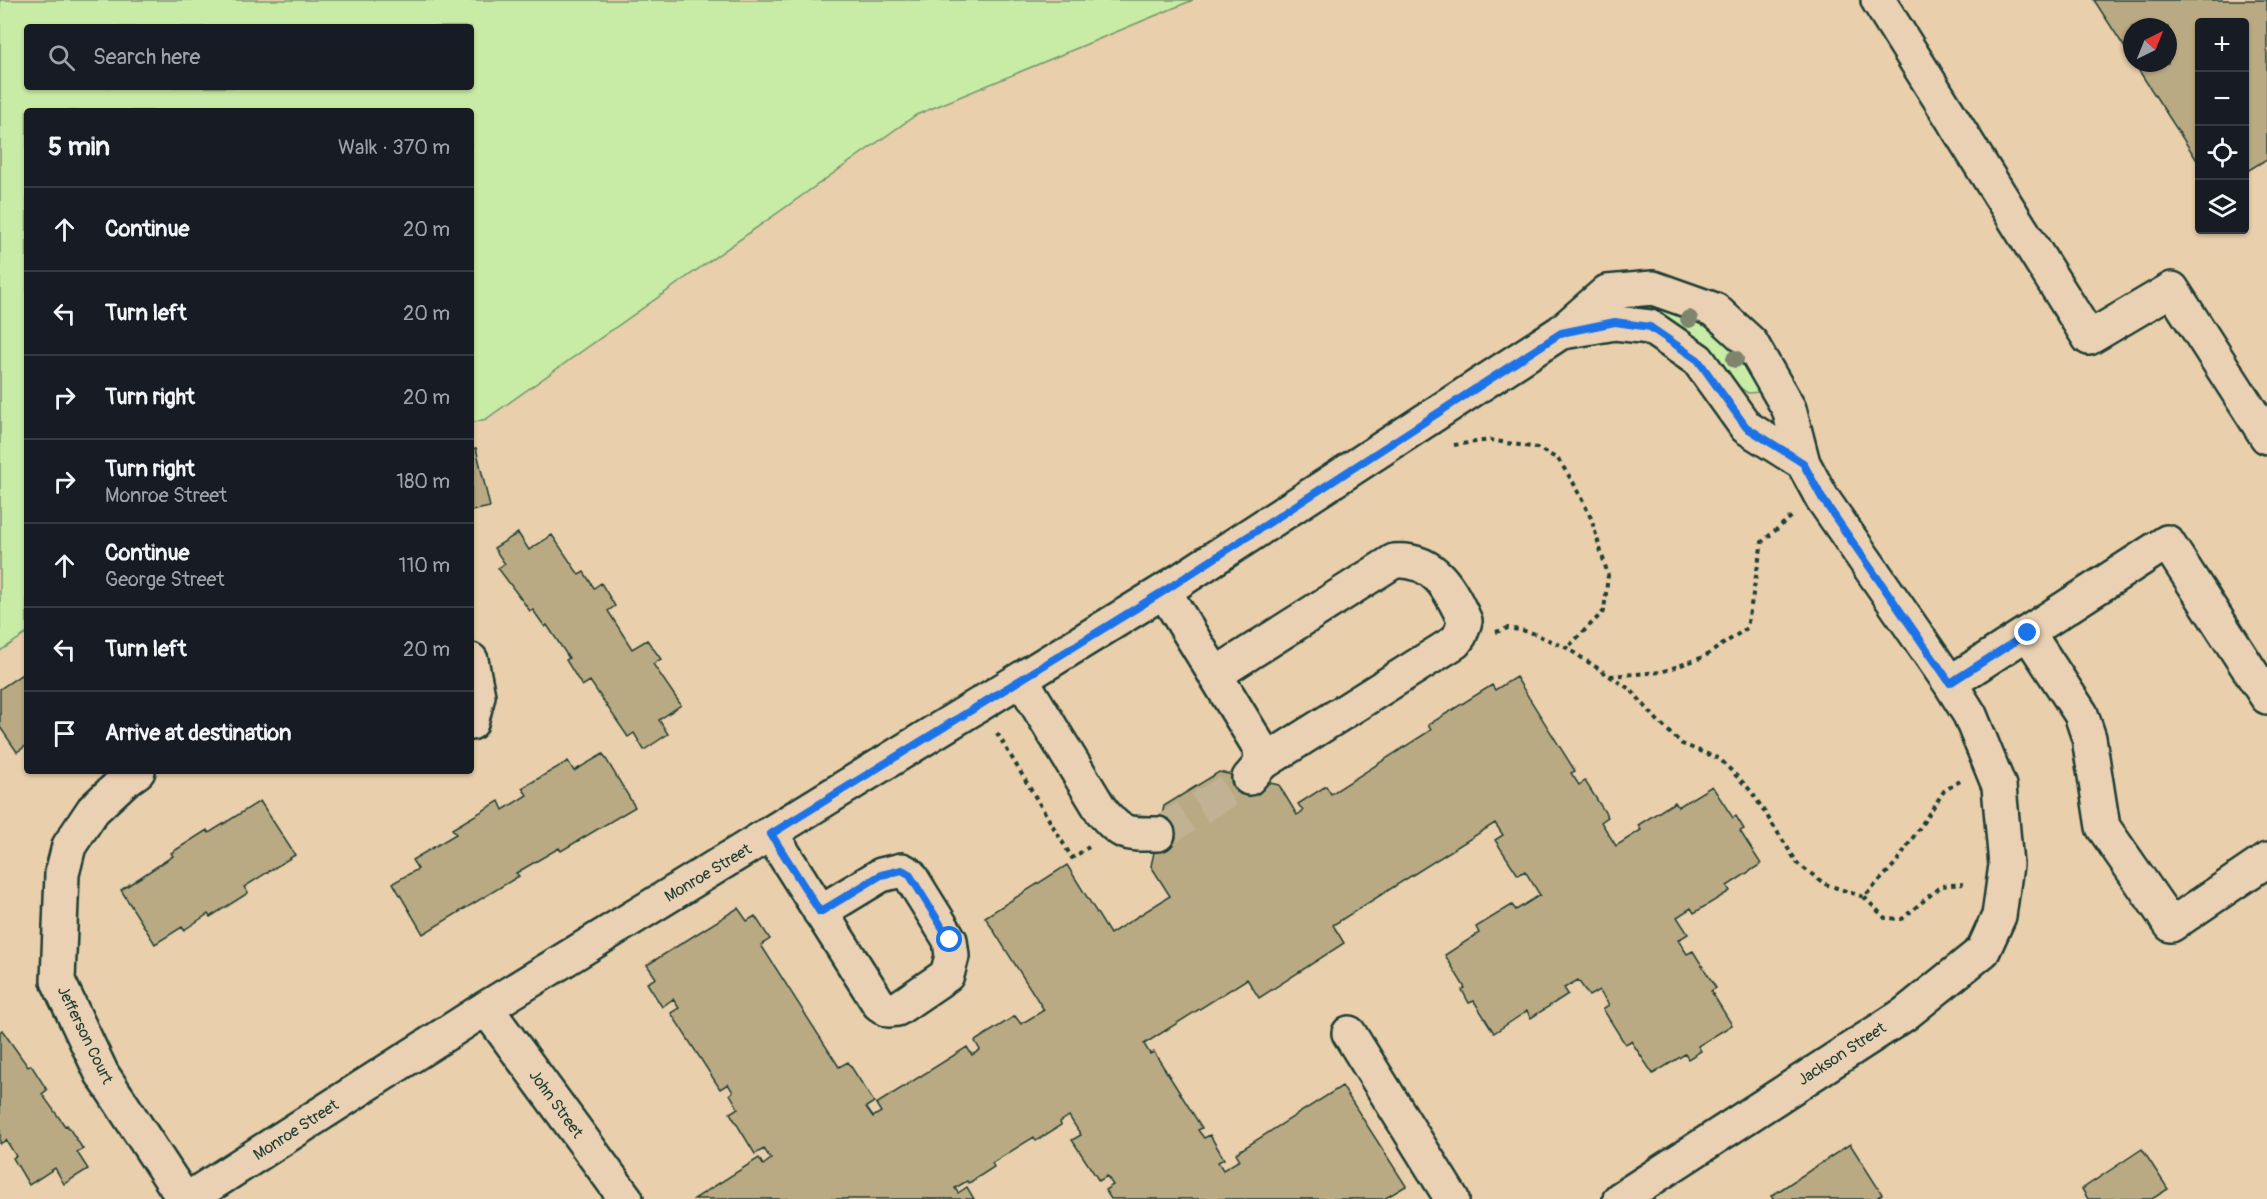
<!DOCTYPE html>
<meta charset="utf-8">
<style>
body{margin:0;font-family:Pangolin,sans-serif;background:#242831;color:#f1f3f6}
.controls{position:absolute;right:18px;top:18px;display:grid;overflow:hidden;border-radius:6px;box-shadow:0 2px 4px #0004}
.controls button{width:54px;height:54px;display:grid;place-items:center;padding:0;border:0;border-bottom:2px solid #363941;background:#171b24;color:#f1f3f6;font:30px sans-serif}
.compass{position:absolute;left:2123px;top:18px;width:54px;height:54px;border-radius:50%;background:#171b24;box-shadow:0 2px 4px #0004;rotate:43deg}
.stop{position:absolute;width:18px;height:18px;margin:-14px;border:4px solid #1a73e8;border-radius:50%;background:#fff}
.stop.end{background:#1a73e8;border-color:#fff;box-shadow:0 2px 6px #0008}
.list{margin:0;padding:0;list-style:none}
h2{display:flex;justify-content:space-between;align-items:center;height:78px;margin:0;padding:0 24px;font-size:26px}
h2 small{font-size:20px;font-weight:400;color:#9ea1a6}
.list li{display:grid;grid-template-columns:39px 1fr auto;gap:18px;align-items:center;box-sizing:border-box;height:84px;padding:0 24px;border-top:2px solid #363941}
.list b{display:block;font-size:22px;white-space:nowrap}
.list p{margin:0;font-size:20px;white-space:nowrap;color:#9ea1a6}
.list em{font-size:20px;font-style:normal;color:#9ea1a6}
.icon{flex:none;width:33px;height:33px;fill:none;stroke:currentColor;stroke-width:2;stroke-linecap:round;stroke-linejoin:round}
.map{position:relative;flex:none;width:2267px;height:1199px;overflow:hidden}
.search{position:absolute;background:#171b24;box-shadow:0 2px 4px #0004;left:24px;top:24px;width:450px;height:66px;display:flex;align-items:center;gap:15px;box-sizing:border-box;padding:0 21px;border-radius:6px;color:#9ea1a6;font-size:22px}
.panel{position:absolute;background:#171b24;box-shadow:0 2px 4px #0004;left:24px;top:108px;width:450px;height:666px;border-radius:6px}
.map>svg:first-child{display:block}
.green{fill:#c8eca5;stroke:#74946c;stroke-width:1.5;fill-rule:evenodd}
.building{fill:#b9aa83;stroke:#1f3d34;stroke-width:1.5}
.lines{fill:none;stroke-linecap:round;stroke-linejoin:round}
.minor-tunnel{stroke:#c1b293;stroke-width:33;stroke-dasharray:33 16;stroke-linecap:butt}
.minor-casing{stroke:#1f3d34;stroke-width:38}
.path{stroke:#1f3d34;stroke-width:4;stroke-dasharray:4.5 4.5;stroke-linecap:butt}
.minor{stroke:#ebd1b3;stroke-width:33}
.tree{fill:#7e846d}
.route{stroke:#1a73e8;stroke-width:8}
.labels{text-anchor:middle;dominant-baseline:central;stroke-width:6;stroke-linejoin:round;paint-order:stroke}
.street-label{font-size:16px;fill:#1f3d34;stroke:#ebd1b3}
</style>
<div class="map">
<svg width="2267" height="1199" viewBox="0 0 2267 1199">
<rect width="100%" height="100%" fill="#e9cfab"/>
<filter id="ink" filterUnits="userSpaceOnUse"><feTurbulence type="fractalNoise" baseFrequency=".0167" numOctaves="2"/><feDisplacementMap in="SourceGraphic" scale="12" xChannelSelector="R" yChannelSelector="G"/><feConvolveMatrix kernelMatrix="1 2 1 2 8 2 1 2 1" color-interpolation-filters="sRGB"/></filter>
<g filter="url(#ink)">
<path class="green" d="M0 0H1193L916 115 486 419 471 423V111H27V633L0 651ZM27 27H471V87H27Z
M1673 302 1724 332 1758 377 1760 392 1748 393 1728 379 1710 355 1684 328 1607 305Z"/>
<path class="building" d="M2094 0H2267V159L2244 173V22H2200V165L2134 63H2168V27H2132V59Z
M476 448 490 507 471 511V449Z
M518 533 529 550 552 535 579 575 584 572 594 588 601 583 615 606 608 611 632 649 647 640 661 659 653 664 681 705 659 720 668 734 644 750 634 733 628 737 590 681 582 686 566 660 569 658 547 625 545 627 533 610 530 611 498 568 505 564 494 548Z
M27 671V745L17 752 0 727V689Z
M1516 677 1575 771 1571 773 1579 785 1585 781 1608 817 1601 822 1616 846 1641 830 1638 825 1675 802 1678 807 1712 786 1733 818 1736 816 1744 829 1740 831 1761 864 1727 886 1730 891 1694 913 1691 908 1677 917 1688 934 1678 940 1687 954 1693 951 1716 988 1711 991 1732 1025 1698 1046 1701 1051 1688 1059 1685 1054 1653 1074 1631 1041 1625 1044 1603 1009 1609 1005 1599 990 1589 996 1578 980 1564 988 1568 994 1531 1018 1527 1011 1494 1033 1474 1001 1469 1003 1462 990 1465 988 1445 955 1479 933 1476 927 1512 905 1516 910 1540 895 1525 871 1518 875 1495 840 1503 835 1495 823 1333 925 1344 943 1259 998 1247 979 1144 1044 1150 1054 1154 1052 1202 1128 1198 1130 1204 1138 1210 1135 1224 1159 1218 1162 1223 1170 1240 1160 1236 1153 1342 1086 1406 1186 1384 1199H1111L1105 1190 1113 1185 1107 1176 1099 1181 1072 1140 1081 1135 1069 1116 1060 1122 1061 1125 1036 1141 1034 1137 992 1163 994 1167 969 1183 967 1181 955 1188 958 1193 967 1187 974 1199H694L759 1158 763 1165 771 1159 764 1149 755 1154 730 1113 738 1108 730 1094 733 1092 728 1084 720 1089 671 1013 679 1008 673 999 662 1007 647 983 656 978 647 965 738 908 747 921 755 916 770 939 761 945 839 1067 848 1062 874 1102 866 1107 873 1117 881 1112 876 1104 967 1047 972 1055 980 1050 975 1041 1015 1016 1021 1024 1044 1010 985 917 1067 865 1110 934 1170 896 1151 866 1164 806 1219 772 1279 785 1297 815 1303 811 1298 804 1326 786 1331 794 1431 730 1428 725 1492 685 1495 690Z
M603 754 635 807 561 851 559 848 516 873 519 876 423 934 393 883 418 869 412 860 456 834 452 829 499 801 503 810 527 795 522 788 568 761 574 771Z
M260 801 295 855 244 887 248 893 210 917 208 914 184 930 182 927 155 944 121 890 173 856 171 853 207 830 209 833Z
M2 1030 28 1067 31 1065 47 1090 42 1094 65 1126 67 1125 83 1149 77 1152 88 1169 64 1184 55 1168 29 1185 13 1158 16 1156 6 1140 0 1144V1032Z
M1850 1144 1882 1194 1875 1199H1773L1771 1196Z
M2142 1149 2168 1189 2152 1199H2088L2082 1189Z"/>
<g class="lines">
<path class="minor-tunnel" d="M1158 834 1249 778"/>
<defs>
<path id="minor" d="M1878 0 2089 338 2172 289 2267 437
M1563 332 1615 323 1650 327 1698 360 1746 427 1803 463
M1164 591 1260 748 1261 764 1249 778
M2028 633 2081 714 2089 738 2103 827 2171 925 2267 860
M471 660 478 696 471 723
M1216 674 1394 561C1435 558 1450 589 1465 621L1460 635 1455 642 1261 764
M1022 680 1101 810C1121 836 1127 834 1158 834
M1950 683 2167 542 2267 697
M138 771 124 781 93 810 69 846 62 874 58 981 102 1074 184 1199
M771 834 879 1004 888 1010 897 1009 947 975 952 956 950 940 909 874 902 870 881 875 820 912
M486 1008 626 1199
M1349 1033 1452 1199
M188 1199 486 1008 1164 591 1561 332 1607 292 1653 288 1715 310 1751 343 1789 409 1803 463 1822 498 1950 683 1970 715 1999 786 2006 865 1999 916 1983 951 1905 1014 1620 1199"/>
</defs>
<use href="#minor" class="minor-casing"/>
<path class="path" d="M1454 445 1490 440 1537 448 1558 459 1573 482 1591 518 1608 575 1604 611 1567 648
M1496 632 1508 628 1530 632 1567 648 1631 690 1658 721 1682 744 1720 759 1751 791 1798 864 1825 884 1864 897 1896 863 1944 791 1960 781
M1610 676 1661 672 1704 657 1747 628 1762 542 1792 516
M997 733 1072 858 1089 847
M1864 897 1885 918 1902 919 1941 886 1963 884"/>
<use href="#minor" class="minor"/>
</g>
<g class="tree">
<circle cx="1689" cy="319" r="9"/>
<circle cx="1735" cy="359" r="9"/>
</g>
</g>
<g class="lines" filter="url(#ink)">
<path class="route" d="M950 940 909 874 902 870 881 875 820 912 771 834 1164 591 1561 333 1615 322 1650 327 1698 360 1746 427 1803 463 1822 498 1950 683 2028 633"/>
</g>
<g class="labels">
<g class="street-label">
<text transform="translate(708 873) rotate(-31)">Monroe Street</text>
<text transform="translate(85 1035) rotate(64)">Jefferson Court</text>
<text transform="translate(1842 1054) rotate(-33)">Jackson Street</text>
<text transform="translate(556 1104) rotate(54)">John Street</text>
<text transform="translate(296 1130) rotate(-33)">Monroe Street</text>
</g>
</g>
</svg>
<div class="controls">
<button>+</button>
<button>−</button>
<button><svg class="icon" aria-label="locate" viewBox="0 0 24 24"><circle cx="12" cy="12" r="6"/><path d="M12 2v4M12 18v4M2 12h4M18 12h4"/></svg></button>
<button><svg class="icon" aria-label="layers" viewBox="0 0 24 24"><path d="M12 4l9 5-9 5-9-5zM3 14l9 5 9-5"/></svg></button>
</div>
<svg class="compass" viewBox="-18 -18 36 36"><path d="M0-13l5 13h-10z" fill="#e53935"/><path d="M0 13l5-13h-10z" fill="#9ea1a6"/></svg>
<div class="stop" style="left:950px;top:940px"></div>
<div class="stop end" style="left:2028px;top:633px"></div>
<div class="search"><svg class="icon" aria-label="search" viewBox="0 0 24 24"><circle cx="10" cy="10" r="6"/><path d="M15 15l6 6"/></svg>Search here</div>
<section class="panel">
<h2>5 min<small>Walk · 370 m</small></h2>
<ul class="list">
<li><svg class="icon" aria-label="ahead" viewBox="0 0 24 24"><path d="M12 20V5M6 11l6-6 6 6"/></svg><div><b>Continue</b></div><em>20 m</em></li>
<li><svg class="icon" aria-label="left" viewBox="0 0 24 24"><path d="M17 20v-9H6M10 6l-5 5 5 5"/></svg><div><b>Turn left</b></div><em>20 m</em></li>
<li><svg class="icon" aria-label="right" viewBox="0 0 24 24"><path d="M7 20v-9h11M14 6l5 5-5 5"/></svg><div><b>Turn right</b></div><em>20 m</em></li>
<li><svg class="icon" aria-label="right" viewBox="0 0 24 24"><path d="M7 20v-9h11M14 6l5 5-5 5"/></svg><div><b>Turn right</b><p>Monroe Street</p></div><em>180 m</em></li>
<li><svg class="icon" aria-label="ahead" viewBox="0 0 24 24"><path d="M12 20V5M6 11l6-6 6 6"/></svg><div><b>Continue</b><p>George Street</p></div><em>110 m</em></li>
<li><svg class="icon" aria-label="left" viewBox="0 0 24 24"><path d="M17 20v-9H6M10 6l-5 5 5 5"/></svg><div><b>Turn left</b></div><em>20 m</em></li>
<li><svg class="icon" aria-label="arrive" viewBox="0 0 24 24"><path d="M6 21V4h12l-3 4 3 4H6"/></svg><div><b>Arrive at destination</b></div></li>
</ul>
</section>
</div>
